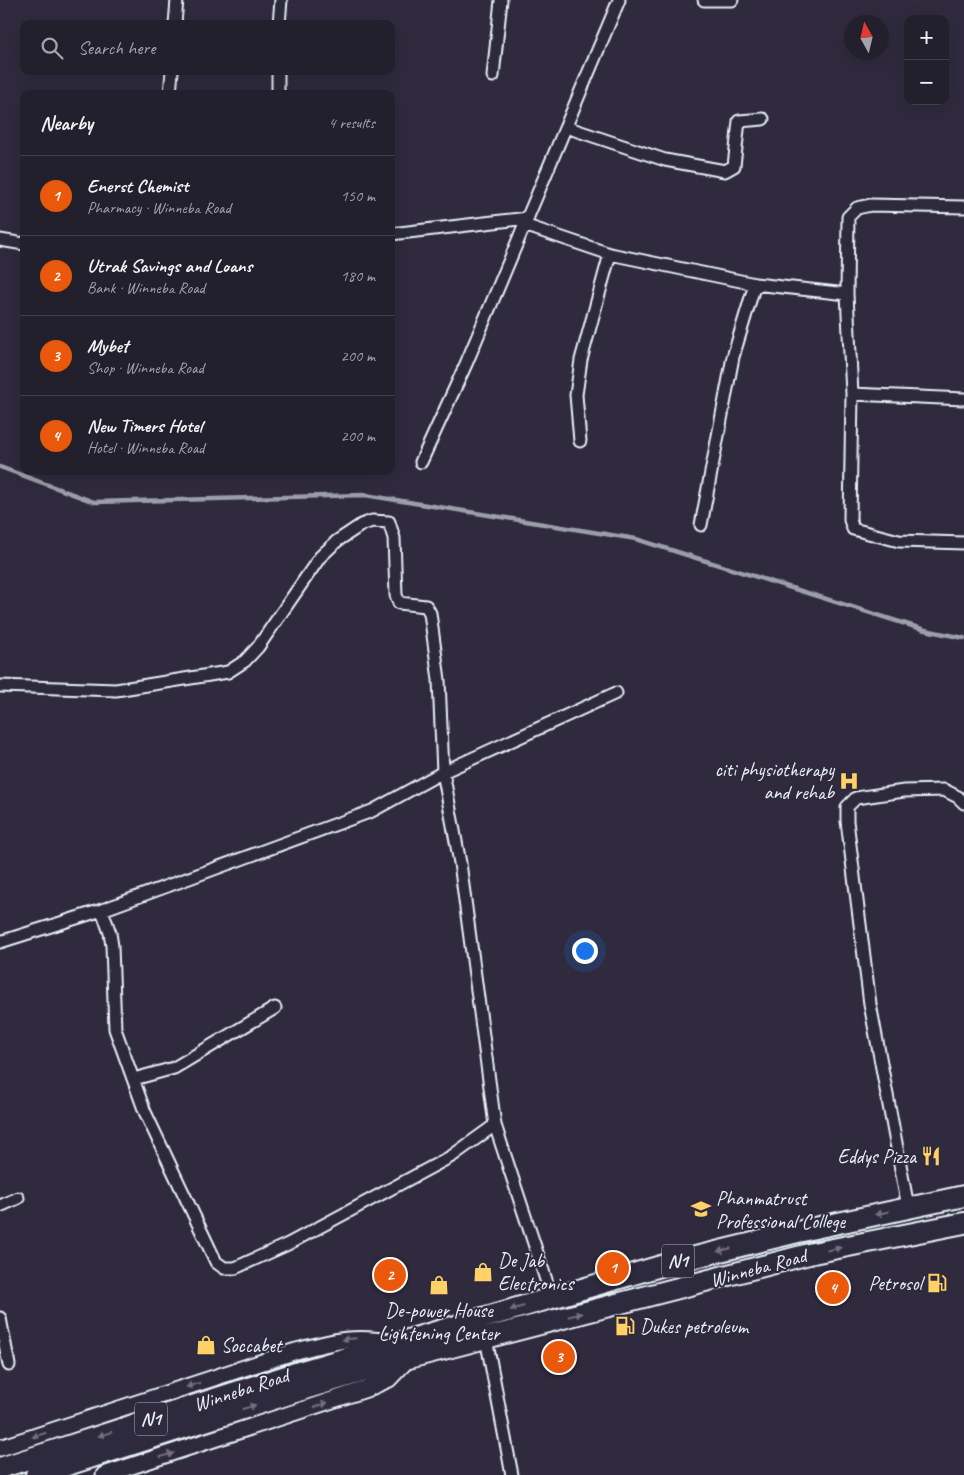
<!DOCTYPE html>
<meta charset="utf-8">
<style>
body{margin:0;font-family:Caveat,sans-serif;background:#2f2d3a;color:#f1f3f6}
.controls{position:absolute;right:15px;top:15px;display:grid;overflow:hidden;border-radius:10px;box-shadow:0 5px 20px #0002}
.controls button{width:45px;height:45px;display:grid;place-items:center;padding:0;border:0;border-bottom:1px solid #403e4a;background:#23202e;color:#f1f3f6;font:25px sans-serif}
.compass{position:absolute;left:844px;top:15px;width:45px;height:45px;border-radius:50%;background:#23202e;box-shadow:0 5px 20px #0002;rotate:352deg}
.you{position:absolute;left:584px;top:950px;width:18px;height:18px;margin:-12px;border:4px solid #fff;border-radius:50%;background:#1a73e8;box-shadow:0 0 0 8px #1a73e833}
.badge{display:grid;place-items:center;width:32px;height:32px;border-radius:50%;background:#ea580c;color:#fff;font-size:16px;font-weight:700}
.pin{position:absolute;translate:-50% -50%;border:2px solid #fff;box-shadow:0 1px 5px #0006}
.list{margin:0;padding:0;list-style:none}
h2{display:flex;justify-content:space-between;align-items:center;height:65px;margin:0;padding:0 20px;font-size:21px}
h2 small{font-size:16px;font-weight:400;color:#a3a3aa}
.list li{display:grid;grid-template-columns:32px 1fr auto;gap:15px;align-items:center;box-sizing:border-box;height:80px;padding:0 20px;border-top:1px solid #403e4a}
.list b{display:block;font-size:19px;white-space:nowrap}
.list p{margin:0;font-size:16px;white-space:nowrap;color:#a3a3aa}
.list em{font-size:16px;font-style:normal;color:#a3a3aa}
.icon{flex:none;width:28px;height:28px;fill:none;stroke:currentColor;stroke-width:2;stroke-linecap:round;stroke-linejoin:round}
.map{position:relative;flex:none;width:964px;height:1475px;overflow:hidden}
.search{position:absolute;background:#23202e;box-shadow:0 5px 20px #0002;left:20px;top:20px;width:375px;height:55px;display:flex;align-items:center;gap:12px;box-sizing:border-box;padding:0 18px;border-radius:10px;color:#a3a3aa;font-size:19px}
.panel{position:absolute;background:#23202e;box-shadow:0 5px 20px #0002;left:20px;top:90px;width:375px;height:385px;border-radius:10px}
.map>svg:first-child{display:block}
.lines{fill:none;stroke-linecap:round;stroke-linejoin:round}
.stream{stroke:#9c9fab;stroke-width:4.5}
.street-casing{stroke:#e8f1f8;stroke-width:15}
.secondary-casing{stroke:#e8f1f8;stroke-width:19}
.highway-casing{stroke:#e8f1f8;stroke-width:24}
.street{stroke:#2f2a3d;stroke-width:11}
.secondary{stroke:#2f2a3d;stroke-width:15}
.highway{stroke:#2f2a3d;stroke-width:20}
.oneway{fill:#70707e}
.labels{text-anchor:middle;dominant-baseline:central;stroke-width:4;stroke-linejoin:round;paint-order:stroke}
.shield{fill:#2f2a3d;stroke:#b0b5c0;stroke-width:1}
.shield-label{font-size:19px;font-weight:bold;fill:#e8f1f8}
.poi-label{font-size:20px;fill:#e8f1f8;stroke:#2f2a3d;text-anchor:start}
.street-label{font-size:20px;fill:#e8f1f8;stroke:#2f2a3d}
</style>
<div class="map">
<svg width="964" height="1475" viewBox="0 0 964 1475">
<rect width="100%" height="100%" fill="#2f2a3d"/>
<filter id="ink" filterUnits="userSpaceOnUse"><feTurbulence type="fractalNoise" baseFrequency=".02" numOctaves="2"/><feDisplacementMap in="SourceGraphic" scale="10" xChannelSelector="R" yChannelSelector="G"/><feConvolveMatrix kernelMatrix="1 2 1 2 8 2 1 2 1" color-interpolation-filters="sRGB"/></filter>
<g filter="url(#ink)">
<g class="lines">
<path class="stream" d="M0 467 94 502 365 495 636 539 925 630 964 638"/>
<defs>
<path id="street" d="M704 0H732
M175 24 177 0
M279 24 281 0
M493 76 501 0
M170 94 172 71
M278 94V71
M566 127 665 160 725 171 734 166 739 121 763 119
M964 207 871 205 857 208 848 217 847 294 852 394 850 520 853 529 899 541 964 543
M524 225 610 254 755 284 847 294
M391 234 528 218
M0 240 24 244
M852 394 964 399
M580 441 576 395 581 360 610 254
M421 462 466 364 619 0
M701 525 733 357 755 284
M0 686 116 690 228 672 245 661 258 647 320 557 337 541 361 525 372 521 389 522 394 538 396 595 399 603 426 606 430 613 439 680 443 772 460 863 495 1125 552 1298
M102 910 110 933 112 946 115 1029 145 1112 216 1262 224 1268H235L288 1244 452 1156 495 1125
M0 942 102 910 372 811 443 772 616 693
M134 1079 174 1068 275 1008
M0 1206 18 1198
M908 1207 870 1004 847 821V807L856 798 904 791 944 790 958 797 964 803
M0 1318 9 1365
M486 1338 512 1475"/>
<path id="secondary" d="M0 1448 293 1352C334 1341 353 1335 396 1343
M104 1475 366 1389 389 1379 409 1358"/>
<path id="highway" d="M0 1468 302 1371 671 1263 810 1229 964 1196
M36 1475 308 1388 409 1358 813 1253 964 1223"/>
</defs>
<use href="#street" class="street-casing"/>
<use href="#secondary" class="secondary-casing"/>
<use href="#highway" class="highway-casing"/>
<use href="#street" class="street"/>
<use href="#secondary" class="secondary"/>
<use href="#highway" class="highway"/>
</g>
<defs><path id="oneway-solid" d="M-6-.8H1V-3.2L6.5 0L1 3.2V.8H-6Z" transform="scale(1.25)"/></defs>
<g class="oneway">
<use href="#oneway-solid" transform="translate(882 1213) rotate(168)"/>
<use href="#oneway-solid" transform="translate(834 1249) rotate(-12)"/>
<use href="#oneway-solid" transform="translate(724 1250) rotate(166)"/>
<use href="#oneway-solid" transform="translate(517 1308) rotate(164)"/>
<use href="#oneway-solid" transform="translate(575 1315) rotate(-14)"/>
<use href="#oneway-solid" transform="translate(349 1339) rotate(175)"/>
<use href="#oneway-solid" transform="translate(193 1385) rotate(162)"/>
<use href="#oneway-solid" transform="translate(321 1405) rotate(-19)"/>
<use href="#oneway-solid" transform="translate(249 1407) rotate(-18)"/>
<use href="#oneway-solid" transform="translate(105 1434) rotate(162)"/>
<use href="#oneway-solid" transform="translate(39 1435) rotate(162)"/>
<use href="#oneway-solid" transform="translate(167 1455) rotate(-18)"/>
</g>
</g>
<defs>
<symbol id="hospital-bare" viewBox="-9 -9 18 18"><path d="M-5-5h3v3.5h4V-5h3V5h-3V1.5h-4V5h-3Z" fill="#ffd166" stroke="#2f2a3d" stroke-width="2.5" paint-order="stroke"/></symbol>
<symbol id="restaurant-bare" viewBox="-9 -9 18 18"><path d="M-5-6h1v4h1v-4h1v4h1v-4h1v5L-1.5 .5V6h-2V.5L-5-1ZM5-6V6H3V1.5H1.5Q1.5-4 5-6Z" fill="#ffd166" stroke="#2f2a3d" stroke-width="2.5" paint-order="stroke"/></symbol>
<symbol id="school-bare" viewBox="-9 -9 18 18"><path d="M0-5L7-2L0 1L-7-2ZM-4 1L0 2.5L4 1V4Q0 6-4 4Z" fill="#ffd166" stroke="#2f2a3d" stroke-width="2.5" paint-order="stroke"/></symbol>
<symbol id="shop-bare" viewBox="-9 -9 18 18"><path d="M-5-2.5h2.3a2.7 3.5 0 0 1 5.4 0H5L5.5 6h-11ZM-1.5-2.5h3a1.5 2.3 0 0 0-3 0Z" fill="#ffd166" stroke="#2f2a3d" stroke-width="2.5" paint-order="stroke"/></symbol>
<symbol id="fuel-bare" viewBox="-9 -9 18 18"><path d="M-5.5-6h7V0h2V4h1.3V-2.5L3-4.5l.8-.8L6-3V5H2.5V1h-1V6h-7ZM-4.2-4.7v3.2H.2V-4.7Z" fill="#ffd166" stroke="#2f2a3d" stroke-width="2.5" paint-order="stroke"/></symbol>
</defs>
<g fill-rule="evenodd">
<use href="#hospital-bare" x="835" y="767" width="28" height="28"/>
<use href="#restaurant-bare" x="917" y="1142" width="28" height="28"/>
<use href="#school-bare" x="687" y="1195" width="28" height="28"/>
<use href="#shop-bare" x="469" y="1258" width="28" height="28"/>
<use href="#fuel-bare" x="923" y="1269" width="28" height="28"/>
<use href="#shop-bare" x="425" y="1271" width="28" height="28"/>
<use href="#fuel-bare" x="611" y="1312" width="28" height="28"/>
<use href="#shop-bare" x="192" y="1331" width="28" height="28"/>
</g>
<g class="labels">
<g class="shield">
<rect x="662" y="1244.5" width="32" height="33" rx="4"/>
<rect x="135" y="1402.5" width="32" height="33" rx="4"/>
</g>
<g class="shield-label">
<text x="678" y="1261">N1</text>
<text x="151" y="1419">N1</text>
</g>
<g class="poi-label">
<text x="834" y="769" text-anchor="end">citi physiotherapy<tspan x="834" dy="23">and rehab</tspan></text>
<text x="916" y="1156" text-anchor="end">Eddys Pizza</text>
<text x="716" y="1198">Phanmatrust<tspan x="716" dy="23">Professional College</tspan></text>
<text x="498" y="1260">De Jab<tspan x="498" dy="23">Electronics</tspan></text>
<text x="922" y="1283" text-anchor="end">Petrosol</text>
<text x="439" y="1310" text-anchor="middle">De-power House<tspan x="439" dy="23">Lightening Center</tspan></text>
<text x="640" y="1326">Dukes petroleum</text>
<text x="221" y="1345">Soccabet</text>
</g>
<g class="street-label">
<text transform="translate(758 1268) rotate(-15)">Winneba Road</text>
<text transform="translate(241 1390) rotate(-18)">Winneba Road</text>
</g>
</g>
</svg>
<div class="controls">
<button>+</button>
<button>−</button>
</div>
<svg class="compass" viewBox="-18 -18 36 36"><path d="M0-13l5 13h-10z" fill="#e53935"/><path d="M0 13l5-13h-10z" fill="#a3a3aa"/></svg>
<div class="you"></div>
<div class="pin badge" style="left:613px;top:1268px">1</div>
<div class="pin badge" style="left:390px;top:1275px">2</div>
<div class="pin badge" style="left:559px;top:1357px">3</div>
<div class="pin badge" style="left:833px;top:1288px">4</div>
<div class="search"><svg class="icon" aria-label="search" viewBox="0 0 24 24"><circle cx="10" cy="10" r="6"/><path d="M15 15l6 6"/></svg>Search here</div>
<section class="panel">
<h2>Nearby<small>4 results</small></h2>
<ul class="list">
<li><span class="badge">1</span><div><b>Enerst Chemist</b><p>Pharmacy · Winneba Road</p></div><em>150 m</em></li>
<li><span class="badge">2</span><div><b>Utrak Savings and Loans</b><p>Bank · Winneba Road</p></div><em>180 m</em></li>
<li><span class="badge">3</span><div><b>Mybet</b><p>Shop · Winneba Road</p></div><em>200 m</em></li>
<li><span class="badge">4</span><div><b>New Timers Hotel</b><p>Hotel · Winneba Road</p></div><em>200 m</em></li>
</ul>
</section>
</div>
